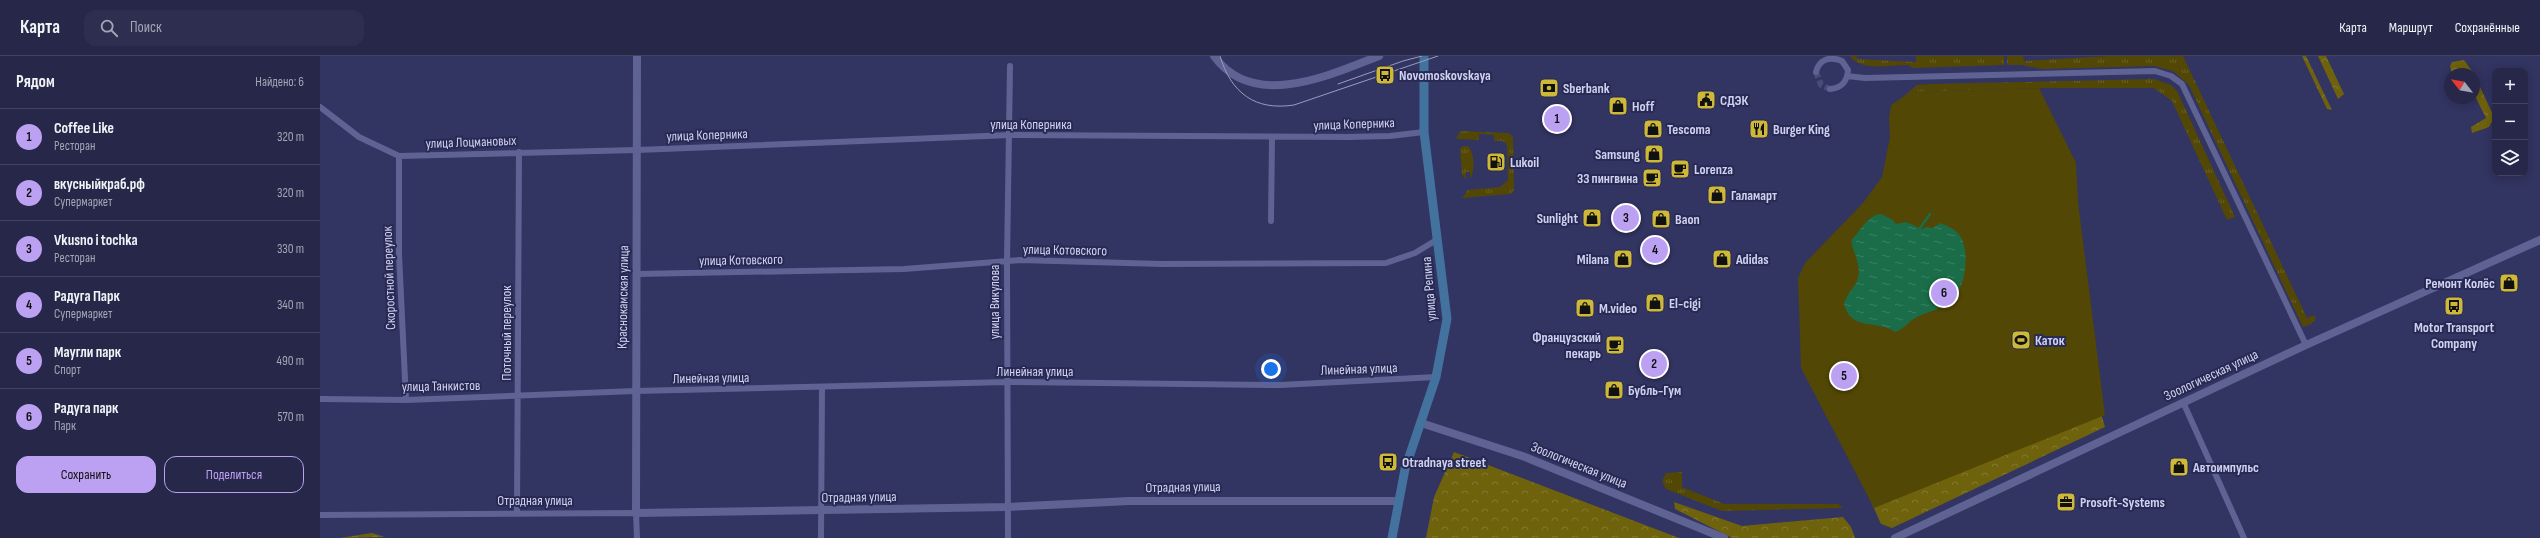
<!DOCTYPE html>
<html lang="ru">
<meta charset="utf-8">
<style>
body{margin:0;font-family:"Sofia Sans Condensed",sans-serif;background:#2e2f50;color:#f1f3f6}
.controls{position:absolute;right:12px;top:12px;display:grid;overflow:hidden;border-radius:8px;box-shadow:0 2px 10px #0003}
.controls button{width:36px;height:36px;display:grid;place-items:center;padding:0;border:0;border-bottom:1px solid #424461;background:#262749;color:#f1f3f6;font:20px sans-serif}
.compass{position:absolute;left:2124px;top:12px;width:36px;height:36px;border-radius:50%;background:#262749;box-shadow:0 2px 10px #0003;rotate:301deg}
.you{position:absolute;left:951px;top:313px;width:14px;height:14px;margin:-10px;border:3px solid #fff;border-radius:50%;background:#1a73e8;box-shadow:0 0 0 6px #1a73e833}
.badge{display:grid;place-items:center;width:26px;height:26px;border-radius:50%;background:#bca0f2;color:#111;font-size:13px;font-weight:700}
.pin{position:absolute;translate:-50% -50%;border:2px solid #fff;box-shadow:0 1px 4px #0006}
.list{margin:0;padding:0;list-style:none}
h2{display:flex;justify-content:space-between;align-items:center;height:52px;margin:0;padding:0 16px;font-size:17px}
h2 small{font-size:13px;font-weight:400;color:#a4a5b4}
.list li{display:grid;grid-template-columns:26px 1fr auto;gap:12px;align-items:center;box-sizing:border-box;height:56px;padding:0 16px;border-top:1px solid #424461}
.list b{display:block;font-size:15px;white-space:nowrap}
.list p{margin:0;font-size:13px;white-space:nowrap;color:#a4a5b4}
.list em{font-size:13px;font-style:normal;color:#a4a5b4}
.actions{display:flex;gap:8px;padding:12px 16px}
.actions a{flex:1;padding:9px 0;border:1px solid #bca0f2;border-radius:12px;text-align:center;font-size:14px;color:#bca0f2}
.actions .main{background:#bca0f2;color:#111}
.icon{flex:none;width:22px;height:22px;fill:none;stroke:currentColor;stroke-width:2;stroke-linecap:round;stroke-linejoin:round}
.map{position:relative;flex:none;width:2220px;height:482px;overflow:hidden}
header{display:flex;align-items:center;gap:24px;box-sizing:border-box;height:56px;padding:0 20px;background:#262749;border-bottom:1px solid #424461}
header strong{font-size:19px}
nav{display:flex;gap:22px;margin-inline-start:auto;font-size:14px}
.search{width:280px;height:36px;background:#2e2f50;display:flex;align-items:center;gap:10px;box-sizing:border-box;padding:0 14px;border-radius:12px;color:#a4a5b4;font-size:15px}
main{display:flex}
aside{flex:1;background:#262749}
.map>svg:first-child{display:block}
.grass{fill:url(#grass-tufts)}
.forest{fill:url(#forest-crowns)}
.park{fill:#524705}
.water{fill:url(#water-ripples)}
.lines{fill:none;stroke-linecap:round;stroke-linejoin:round}
.stream{stroke:#1a6d48;stroke-width:2.5}
.minor-tunnel{stroke:#4a4c76;stroke-width:6;stroke-dasharray:6 3;stroke-linecap:butt}
.minor{stroke:#5f6394;stroke-width:6}
.tertiary{stroke:#5f6394;stroke-width:8}
.secondary{stroke:#42729d;stroke-width:9}
.tram{stroke:#9a9dbe;stroke-width:1}
.labels{text-anchor:middle;dominant-baseline:central;stroke-width:4;stroke-linejoin:round;paint-order:stroke}
.poi-label{font-size:14px;font-weight:bold;fill:#cfd2ee;stroke:#282a55;text-anchor:start}
.street-label{font-size:14px;fill:#cfd2ee;stroke:#282a55}
</style>
<header>
<strong>Карта</strong>
<div class="search"><svg class="icon" aria-label="search" viewBox="0 0 24 24"><circle cx="10" cy="10" r="6"/><path d="M15 15l6 6"/></svg>Поиск</div>
<nav><a>Карта</a><a>Маршрут</a><a>Сохранённые</a></nav>
</header>
<main>
<aside>
<h2>Рядом<small>Найдено: 6</small></h2>
<ul class="list">
<li><span class="badge">1</span><div><b>Coffee Like</b><p>Ресторан</p></div><em>320 m</em></li>
<li><span class="badge">2</span><div><b>вкусныйкраб.рф</b><p>Супермаркет</p></div><em>320 m</em></li>
<li><span class="badge">3</span><div><b>Vkusno i tochka</b><p>Ресторан</p></div><em>330 m</em></li>
<li><span class="badge">4</span><div><b>Радуга Парк</b><p>Супермаркет</p></div><em>340 m</em></li>
<li><span class="badge">5</span><div><b>Маугли парк</b><p>Спорт</p></div><em>490 m</em></li>
<li><span class="badge">6</span><div><b>Радуга парк</b><p>Парк</p></div><em>570 m</em></li>
</ul>
<div class="actions"><a class="main">Сохранить</a><a>Поделиться</a></div>
</aside>
<div class="map">
<svg width="2220" height="482" viewBox="0 0 2220 482">
<defs>
<pattern id="grass-tufts" width="24" height="20" patternUnits="userSpaceOnUse"><rect width="24" height="20" fill="#524705"/><path d="M3 7l-1-3M5 7V3M7 7l1-3M15 17l-1-3M17 17v-4M19 17l1-3" fill="none" stroke="#6a612a"/></pattern>
<pattern id="forest-crowns" width="20" height="18" patternUnits="userSpaceOnUse"><rect width="20" height="18" fill="#6f620c"/><path d="M2 6a3 3 0 1 1 6 0M12 15a3 3 0 1 1 6 0" fill="none" stroke="#827830"/></pattern>
<pattern id="water-ripples" width="26" height="14" patternUnits="userSpaceOnUse"><rect width="26" height="14" fill="#1a6d48"/><path d="M2 4q2-2 4 0t4 0M15 11q2-2 4 0t4 0" fill="none" stroke="#3a8163"/></pattern>
</defs>
<rect width="100%" height="100%" fill="#323461"/>
<path class="grass" d="M1530 0H1536L1538 3 1596 6V0H1684V9L1593 12 1588 9C1569 9 1542 16 1530 0Z
M1687 0H1703L1704 5 1790 0H1863L1987 262 1994 259 1996 263 1991 268 1983 271 1869 29 1853 15 1834 10 1722 13 1702 9H1687Z
M1834 23 1851 29 1857 35 1915 161 1907 164 1852 45 1834 32H1719L1591 36 1578 45 1597 29 1610 28Z
M1140 75 1189 77 1193 81 1194 134 1191 138 1142 142 1148 134 1180 131 1188 124 1187 89 1183 85H1174V79L1159 78V84L1136 83Z
M1143 90H1148C1155 96 1155 116 1150 123V116H1146V123L1142 119 1140 93Z
M1362 416V431L1404 448H1518L1523 452 1402 455 1346 433 1342 425 1346 417Z"/>
<path class="forest" d="M1982 0H1986L2012 54 2007 53Z
M1998 0H2006L2024 38 2018 43Z
M2144 4 2154 18H2132L2130 10 2132 6Z
M2154 18 2174 61 2169 71 2152 77 2151 71 2166 62 2154 38Z
M1779 351 1785 371 1572 472 1561 468 1517 370Z
M1134 396 1359 482H1106L1114 441Z
M1354 446 1422 470 1523 461 1531 471 1535 482H1412L1355 453Z
M52 477 65 481 20 482Z"/>
<path class="park" d="M1719 32 1756 107 1758 146 1785 359 1554 452 1481 312 1478 222 1485 207 1543 147 1562 121 1570 81 1569 62 1571 49 1591 36Z"/>
<path class="water" d="M1561 158 1573 164 1576 168 1586 166 1602 173 1606 171 1613 172 1620 167C1627 170 1636 173 1640 180 1651 195 1645 237 1629 247 1618 254 1606 256 1595 262 1588 266 1583 274 1575 276 1557 263 1531 276 1524 248 1526 238 1535 232 1538 222 1542 206 1529 190 1532 183 1541 175 1547 159 1561 158Z"/>
<g class="lines">
<path class="stream" d="M1600 172 1610 158"/>
<path class="minor-tunnel" d="M1496 16 1501 29 1510 33"/>
<path class="minor" d="M1496 16C1499 3 1510 0 1522 5L1528 14C1527 26 1522 32 1510 33
M1527 20 1545 22 1835 15 1851 20 1862 28 1986 289
M0 51 39 81 79 100 317 94 690 79 1028 81 1070 80 1104 76
M79 100V198L86 344
M951 165 952 82
M317 218 584 213 700 204 842 208 1066 207 1095 197 1118 183
M0 343 86 344 315 335 687 326 960 329 1116 321
M1863 346 1924 482
M197 458 199 96
M0 459 316 457 317 482
M501 482 502 332
M688 482 687 205 690 10"/>
<path class="tertiary" d="M317 0 316 457 688 451 809 445H1078
M894 0C933 55 1010 19 1059 0
M1101 367 1205 401 1404 482
M1575 482 1986 289 2220 184"/>
<path class="secondary" d="M1072 482 1085 413 1116 321 1127 263 1104 76V0"/>
<path class="tram" d="M900 0C911 37 935 55 974 49L1118 0
M1018 28 1083 5 1102 0"/>
</g>
<defs>
<symbol id="bus-square" viewBox="-11 -11 22 22"><rect x="-9" y="-9" width="18" height="18" rx="4" fill="#ceb837" stroke="#282a55"/><path d="M-5-6H5V4H4V6H2V4H-2V6H-4V4H-5ZM-3.5-4V0h7V-4ZM-3.5 1.2v1.5H-2V1.2ZM2 1.2v1.5H3.5V1.2Z" fill="#111"/></symbol>
<symbol id="bank-square" viewBox="-11 -11 22 22"><rect x="-9" y="-9" width="18" height="18" rx="4" fill="#ceb837" stroke="#282a55"/><path d="M-6-4H6V4H-6ZM0-2.3a2.3 2.3 0 1 0 0 4.6a2.3 2.3 0 1 0 0-4.6Z" fill="#111"/></symbol>
<symbol id="civic-square" viewBox="-11 -11 22 22"><rect x="-9" y="-9" width="18" height="18" rx="4" fill="#ceb837" stroke="#282a55"/><path d="M-.6-6.5H3V-4.5H.6V-3L4-1V1h2V6H-6V1h2V-1L-.6-3ZM-1.2 2.5V6h2.4V2.5Z" fill="#111"/></symbol>
<symbol id="shop-square" viewBox="-11 -11 22 22"><rect x="-9" y="-9" width="18" height="18" rx="4" fill="#ceb837" stroke="#282a55"/><path d="M-5-2.5h2.3a2.7 3.5 0 0 1 5.4 0H5L5.5 6h-11ZM-1.5-2.5h3a1.5 2.3 0 0 0-3 0Z" fill="#111"/></symbol>
<symbol id="restaurant-square" viewBox="-11 -11 22 22"><rect x="-9" y="-9" width="18" height="18" rx="4" fill="#ceb837" stroke="#282a55"/><path d="M-5-6h1v4h1v-4h1v4h1v-4h1v5L-1.5 .5V6h-2V.5L-5-1ZM5-6V6H3V1.5H1.5Q1.5-4 5-6Z" fill="#111"/></symbol>
<symbol id="fuel-square" viewBox="-11 -11 22 22"><rect x="-9" y="-9" width="18" height="18" rx="4" fill="#ceb837" stroke="#282a55"/><path d="M-5.5-6h7V0h2V4h1.3V-2.5L3-4.5l.8-.8L6-3V5H2.5V1h-1V6h-7ZM-4.2-4.7v3.2H.2V-4.7Z" fill="#111"/></symbol>
<symbol id="cafe-square" viewBox="-11 -11 22 22"><rect x="-9" y="-9" width="18" height="18" rx="4" fill="#ceb837" stroke="#282a55"/><path d="M-5.5-4.5H6V0H3Q3 3.5 0 3.5H-2.5Q-5.5 3.5-5.5 0ZM3-3.2v2h1.7v-2ZM-6 4.5H4V6H-6Z" fill="#111"/></symbol>
<symbol id="stadium-square" viewBox="-11 -11 22 22"><rect x="-9" y="-9" width="18" height="18" rx="4" fill="#ceb837" stroke="#282a55"/><path d="M0-5a6.5 5 0 1 0 0 10a6.5 5 0 1 0 0-10ZM-3.5-1.8h7v3.6h-7Z" fill="#111"/></symbol>
<symbol id="office-square" viewBox="-11 -11 22 22"><rect x="-9" y="-9" width="18" height="18" rx="4" fill="#ceb837" stroke="#282a55"/><path d="M-6-3h4V-5.5h4V-3h4V5H-6ZM-1-4.5V-3h2v-1.5ZM-6 0V1H6V0Z" fill="#111"/></symbol>
</defs>
<g fill-rule="evenodd">
<use href="#bus-square" x="1054" y="8" width="22" height="22"/>
<use href="#bank-square" x="1218" y="21" width="22" height="22"/>
<use href="#civic-square" x="1375" y="33" width="22" height="22"/>
<use href="#shop-square" x="1287" y="39" width="22" height="22"/>
<use href="#shop-square" x="1322" y="62" width="22" height="22"/>
<use href="#restaurant-square" x="1428" y="62" width="22" height="22"/>
<use href="#shop-square" x="1323" y="87" width="22" height="22"/>
<use href="#fuel-square" x="1165" y="95" width="22" height="22"/>
<use href="#cafe-square" x="1349" y="102" width="22" height="22"/>
<use href="#cafe-square" x="1321" y="111" width="22" height="22"/>
<use href="#shop-square" x="1386" y="128" width="22" height="22"/>
<use href="#shop-square" x="1261" y="151" width="22" height="22"/>
<use href="#shop-square" x="1330" y="152" width="22" height="22"/>
<use href="#shop-square" x="1292" y="192" width="22" height="22"/>
<use href="#shop-square" x="1391" y="192" width="22" height="22"/>
<use href="#shop-square" x="2178" y="216" width="22" height="22"/>
<use href="#shop-square" x="1324" y="236" width="22" height="22"/>
<use href="#bus-square" x="2123" y="239" width="22" height="22"/>
<use href="#shop-square" x="1254" y="241" width="22" height="22"/>
<use href="#stadium-square" x="1690" y="273" width="22" height="22"/>
<use href="#cafe-square" x="1284" y="278" width="22" height="22"/>
<use href="#shop-square" x="1283" y="323" width="22" height="22"/>
<use href="#bus-square" x="1057" y="395" width="22" height="22"/>
<use href="#shop-square" x="1848" y="400" width="22" height="22"/>
<use href="#office-square" x="1735" y="435" width="22" height="22"/>
</g>
<g class="labels">
<g class="poi-label">
<text x="1079" y="19">Novomoskovskaya</text>
<text x="1243" y="32">Sberbank</text>
<text x="1400" y="44">СДЭК</text>
<text x="1312" y="50">Hoff</text>
<text x="1347" y="73">Tescoma</text>
<text x="1453" y="73">Burger King</text>
<text x="1320" y="98" text-anchor="end">Samsung</text>
<text x="1190" y="106">Lukoil</text>
<text x="1374" y="113">Lorenza</text>
<text x="1318" y="122" text-anchor="end">33 пингвина</text>
<text x="1411" y="139">Галамарт</text>
<text x="1258" y="162" text-anchor="end">Sunlight</text>
<text x="1355" y="163">Baon</text>
<text x="1289" y="203" text-anchor="end">Milana</text>
<text x="1416" y="203">Adidas</text>
<text x="2175" y="227" text-anchor="end">Ремонт Колёс</text>
<text x="1349" y="247">El-cigi</text>
<text x="1279" y="252">M.video</text>
<text x="2134" y="271" text-anchor="middle">Motor Transport<tspan x="2134" dy="16">Company</tspan></text>
<text x="1281" y="281" text-anchor="end">Французский<tspan x="1281" dy="16">пекарь</tspan></text>
<text x="1715" y="284">Каток</text>
<text x="1308" y="334">Бубль-Гум</text>
<text x="1082" y="406">Otradnaya street</text>
<text x="1873" y="411">Автоимпульс</text>
<text x="1760" y="446">Prosoft-Systems</text>
</g>
<g class="street-label">
<text x="711" y="68">улица Коперника</text>
<text transform="translate(1034 68) rotate(-2)">улица Коперника</text>
<text transform="translate(387 79) rotate(-2)">улица Коперника</text>
<text transform="translate(151 86) rotate(-2)">улица Лоцмановых</text>
<text transform="translate(745 194) rotate(1)">улица Котовского</text>
<text transform="translate(421 204) rotate(-1)">улица Котовского</text>
<text transform="translate(69 222) rotate(-92)">Скоростной переулок</text>
<text transform="translate(1109 233) rotate(-95)">улица Репина</text>
<text transform="translate(303 241) rotate(-89)">Краснокамская улица</text>
<text transform="translate(674 246) rotate(-90)">улица Викулова</text>
<text transform="translate(186 277) rotate(-90)">Поточный переулок</text>
<text transform="translate(1039 313) rotate(-2)">Линейная улица</text>
<text x="715" y="315">Линейная улица</text>
<text transform="translate(1891 319) rotate(-25)">Зоологическая улица</text>
<text transform="translate(391 322) rotate(-1)">Линейная улица</text>
<text transform="translate(121 330) rotate(-1)">улица Танкистов</text>
<text transform="translate(1259 409) rotate(22)">Зоологическая улица</text>
<text transform="translate(863 431) rotate(-1)">Отрадная улица</text>
<text transform="translate(539 441) rotate(-1)">Отрадная улица</text>
<text x="215" y="444">Отрадная улица</text>
</g>
</g>
</svg>
<div class="controls">
<button>+</button>
<button>−</button>
<button><svg class="icon" aria-label="layers" viewBox="0 0 24 24"><path d="M12 4l9 5-9 5-9-5zM3 14l9 5 9-5"/></svg></button>
</div>
<svg class="compass" viewBox="-18 -18 36 36"><path d="M0-13l5 13h-10z" fill="#e53935"/><path d="M0 13l5-13h-10z" fill="#a4a5b4"/></svg>
<div class="you"></div>
<div class="pin badge" style="left:1237px;top:63px">1</div>
<div class="pin badge" style="left:1334px;top:308px">2</div>
<div class="pin badge" style="left:1306px;top:162px">3</div>
<div class="pin badge" style="left:1335px;top:194px">4</div>
<div class="pin badge" style="left:1524px;top:320px">5</div>
<div class="pin badge" style="left:1624px;top:237px">6</div>
</div>
</main>
